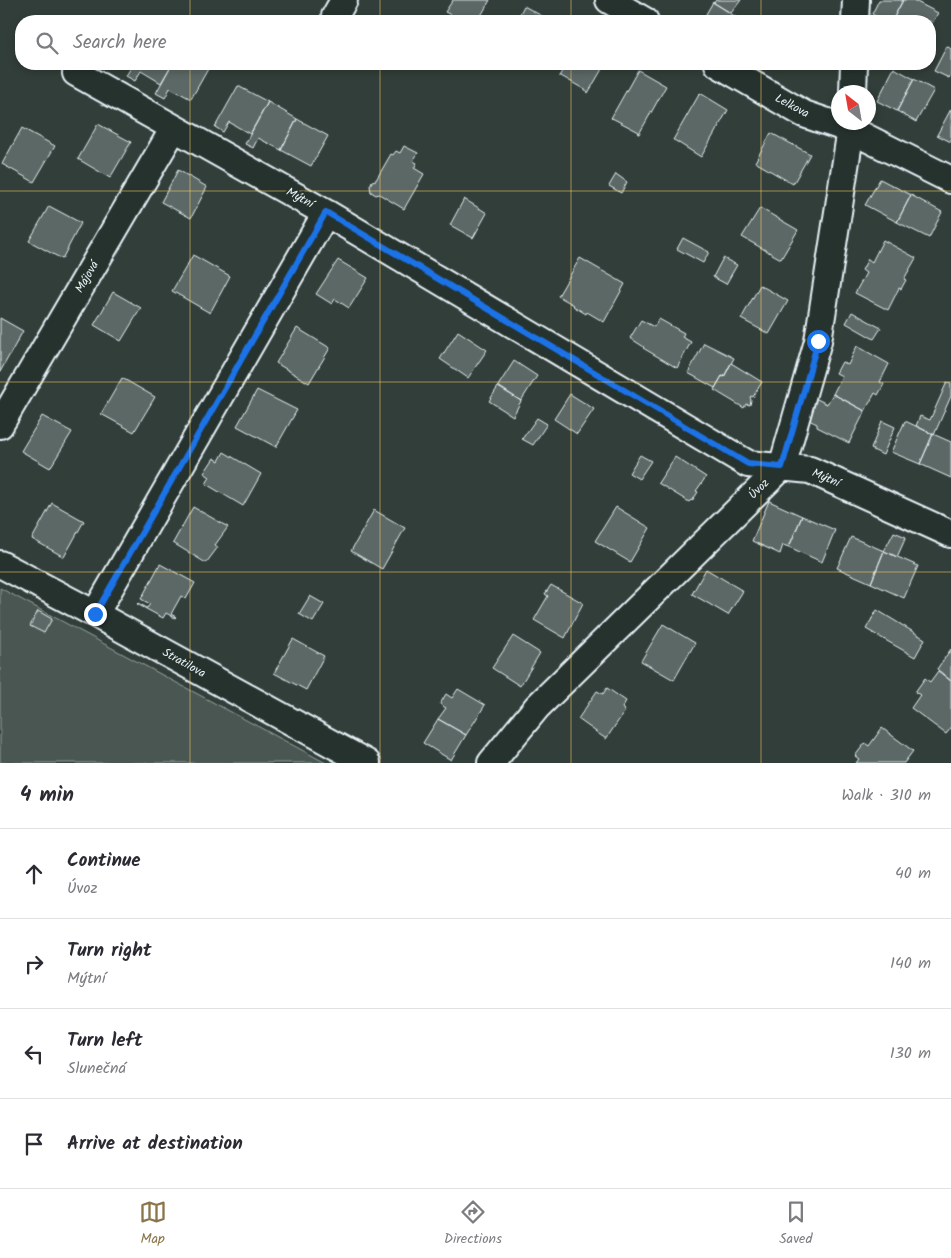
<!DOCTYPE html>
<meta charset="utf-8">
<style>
body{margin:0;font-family:Kalam,sans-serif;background:#f7f7f7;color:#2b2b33}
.compass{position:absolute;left:831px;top:85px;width:45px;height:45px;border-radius:50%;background:#fff;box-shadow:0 2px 8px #0003;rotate:329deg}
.stop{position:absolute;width:15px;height:15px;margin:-11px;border:4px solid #1a73e8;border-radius:50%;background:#fff}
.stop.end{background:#1a73e8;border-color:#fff;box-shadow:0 1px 5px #0008}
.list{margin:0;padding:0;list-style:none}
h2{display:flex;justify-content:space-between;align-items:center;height:65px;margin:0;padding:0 20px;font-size:21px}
h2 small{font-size:16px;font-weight:400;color:#7c7c81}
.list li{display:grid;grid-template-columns:32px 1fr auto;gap:15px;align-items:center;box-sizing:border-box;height:90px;padding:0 20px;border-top:1px solid #e1e1e2}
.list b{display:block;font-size:19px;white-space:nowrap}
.list p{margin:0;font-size:16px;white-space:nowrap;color:#7c7c81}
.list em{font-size:16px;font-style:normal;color:#7c7c81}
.icon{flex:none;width:28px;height:28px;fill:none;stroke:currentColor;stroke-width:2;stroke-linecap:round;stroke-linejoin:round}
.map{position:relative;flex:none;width:951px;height:763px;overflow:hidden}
.search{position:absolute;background:#fff;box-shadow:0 2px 8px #0003;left:15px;right:15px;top:15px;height:55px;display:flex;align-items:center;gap:12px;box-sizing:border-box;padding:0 18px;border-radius:20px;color:#7c7c81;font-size:19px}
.sheet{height:425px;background:#fff}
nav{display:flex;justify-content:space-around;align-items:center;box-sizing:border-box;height:70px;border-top:1px solid #e1e1e2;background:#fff;font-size:14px;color:#7c7c81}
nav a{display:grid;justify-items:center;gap:2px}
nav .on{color:#8a764a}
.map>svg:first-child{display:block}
.garden{fill:#495651;stroke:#98a4a4}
.building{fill:#5c6865;stroke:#e8f1f8}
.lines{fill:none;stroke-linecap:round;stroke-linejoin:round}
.minor-casing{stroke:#e8f1f8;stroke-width:30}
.minor{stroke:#26332d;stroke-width:26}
.route{stroke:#1a73e8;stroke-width:6}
.grid{fill:none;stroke:#ffd166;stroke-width:1;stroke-opacity:0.55}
.labels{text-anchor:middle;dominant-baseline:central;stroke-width:4;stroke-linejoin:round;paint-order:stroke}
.street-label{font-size:12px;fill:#e8f1f8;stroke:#26332d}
</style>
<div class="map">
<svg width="951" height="763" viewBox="0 0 951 763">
<rect width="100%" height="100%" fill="#323e39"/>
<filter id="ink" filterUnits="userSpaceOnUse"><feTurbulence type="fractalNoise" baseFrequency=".02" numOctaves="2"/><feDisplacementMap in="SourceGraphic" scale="10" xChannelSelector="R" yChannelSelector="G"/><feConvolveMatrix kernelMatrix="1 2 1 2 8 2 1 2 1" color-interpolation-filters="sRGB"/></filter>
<g filter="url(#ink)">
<path class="garden" d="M0 588 326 763H0Z"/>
<path class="building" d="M453 0H490L478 21H463L445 12Z
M716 0H741L731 13 714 3Z
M879 0H903L892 21H885L872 14Z
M903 0H913L938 13 930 27V21H892Z
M713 2 736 17 734 21H718L706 14Z
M524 6 551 21H516Z
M947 46 951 49V74L949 78 934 71Z
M133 64H172L161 83 141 71 135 81 126 76Z
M172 64H200L208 69 191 99 170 88 165 98 156 93Z
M567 64H605L588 93 587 91 561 76H559Z
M894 68 914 79 897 111 877 101Z
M638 70 666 86 639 134H638L639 132 612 118V119L611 118Z
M914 79 934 90 916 122 897 111Z
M238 86 268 102 250 134 229 122 223 132 215 127Z
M700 93 728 110 701 157 674 140H673Z
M268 102 297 119 281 150 258 138 253 148 245 144Z
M951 109V142L937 135Z
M297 119 328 136 311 166 281 150Z
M98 124 131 142 110 178 78 159Z
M22 128 55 146 34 182 2 164Z
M771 133 810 154 793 184 755 162Z
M404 146 418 153 413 161 417 163 414 168 424 174 404 209 379 194 376 195 371 192 370 186 372 181 376 180 391 154 393 155 396 151 400 153Z
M178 170 207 187 191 218 161 202Z
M616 174 627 182 621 193 609 186Z
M880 179 911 195 897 222 865 205Z
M911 195 942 212 929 238 897 222Z
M464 199 487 213 473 238 450 225Z
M49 206 81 223 62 259 29 241Z
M760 208 798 230 781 259 742 237Z
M683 238 709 252 703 263 677 249Z
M883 240 916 258 904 279 906 280 901 289 899 288 888 310 855 293 866 273 862 270 868 259 872 262Z
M193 255 230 276 210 313 172 291Z
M580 258 625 284 604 322 587 312 586 314 573 306 574 305 558 296Z
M723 258 737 265 726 284 713 277Z
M338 260 368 278 349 308 335 299 332 304 316 294Z
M760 285 788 301 769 334 741 319Z
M113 292 141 308 121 341 94 325Z
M852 312 881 328 874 339 846 323Z
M0 318 23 331 0 372Z
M659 319 684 333 682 337 691 342 677 368 643 348 644 347 630 338 641 320 654 327Z
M297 328 330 348 309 383 276 363Z
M458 331 487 350 468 378 440 359Z
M704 343 734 358 724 377 722 376 715 388 688 373Z
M857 346 889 364 880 382 884 384 878 395 875 393 865 411 833 394 842 376 836 373 842 362 848 365Z
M514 361 537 376 521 401 498 386Z
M731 363 762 382 753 397 751 396 750 397 751 400 750 405 746 404 744 408 714 390 722 376 724 377Z
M122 378 155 397 134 432 101 414Z
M947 382 951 384V396L934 435 916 426 920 416 930 420Z
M498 387 521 401 513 416 489 401Z
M257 390 297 410 276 447 237 426Z
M570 394 594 409 577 434 554 419Z
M833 394 865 411 849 443 817 427V424L807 419 813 397 827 404Z
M42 416 72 432 50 468 21 451Z
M537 418 547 424 533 445 522 439Z
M882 421 895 427 883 455 871 449Z
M905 421 933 434 920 464 891 452Z
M933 434 951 442V478L920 464Z
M224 452 261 474 243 506 206 484 210 477 204 473 214 458 219 461Z
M640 455 651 461 639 479 629 473Z
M675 457 706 477 696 491 698 492 692 501 691 500 689 502 658 483Z
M769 501 802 516 789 547 783 545 780 554 752 541Z
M52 503 84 521 64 557 32 539Z
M193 507 228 527 215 545 218 547 206 563 173 543Z
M616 507 650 528 630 562 595 541Z
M374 510 405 528 382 569 351 551Z
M802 516 835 530 822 562 789 547Z
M894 532 906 537 897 557 884 551Z
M851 537 884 551 871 583 837 568Z
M884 551 918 566 904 598 871 583Z
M160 564 195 583 186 599 181 596 171 614 176 617 175 618 166 613 163 618 137 604 138 603 147 608 150 604 141 599Z
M706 569 743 591 728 615 692 594Z
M551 585 583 603 565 638 534 620 548 596 545 594Z
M310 596 324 604 313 622 299 614Z
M877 610 925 639 915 657 866 629Z
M38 611 52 619 44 633 30 626Z
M663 624 695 643 674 680 641 661Z
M513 636 540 653 520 686 492 668Z
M293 639 324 656 306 690 274 673Z
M951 649V681L937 669Z
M938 671 951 681V728L946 734 911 708 920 695 915 692 925 678 930 682Z
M607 688 626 701 622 708 625 711 606 739 578 719 597 691 603 694Z
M458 689 485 705 466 735 438 719 446 708 440 704 446 694 452 698Z
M438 719 466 735 451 760 423 743Z
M882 728 913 751 904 763H856L859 759 855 756 865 743 869 746Z"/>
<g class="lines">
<defs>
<path id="minor" d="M609 0 645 21
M335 16 344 0
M855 21 856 0
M718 64 804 114 851 130 951 180
M76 73 326 213 748 464 810 470 951 534
M853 92 854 64
M0 425 174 128
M0 564 95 614 367 763
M95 614 326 213
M491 763 537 707 782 467 818 341 852 122"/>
</defs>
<use href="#minor" class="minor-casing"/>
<use href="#minor" class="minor"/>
</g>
</g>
<g class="lines" filter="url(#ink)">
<path class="route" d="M95 614 326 212 748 464 782 467 818 341"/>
</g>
<path class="grid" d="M190 0V21M380 0V21M571 0V21M761 0V21M190 64V763M380 64V763M571 64V763M761 64V763M0 191H951M0 382H951M0 572H951"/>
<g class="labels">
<g class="street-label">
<text transform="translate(792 106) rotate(28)">Lelkova</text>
<text transform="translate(300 198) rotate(29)">Mýtní</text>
<text transform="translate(87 277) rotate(-60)">Májová</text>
<text transform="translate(826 478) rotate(23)">Mýtní</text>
<text transform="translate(759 489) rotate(-44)">Úvoz</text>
<text transform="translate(184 663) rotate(29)">Stratilova</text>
</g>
</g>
</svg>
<svg class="compass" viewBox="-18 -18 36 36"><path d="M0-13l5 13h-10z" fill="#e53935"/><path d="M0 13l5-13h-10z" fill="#7c7c81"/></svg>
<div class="stop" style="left:818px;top:341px"></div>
<div class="stop end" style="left:95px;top:614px"></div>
<div class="search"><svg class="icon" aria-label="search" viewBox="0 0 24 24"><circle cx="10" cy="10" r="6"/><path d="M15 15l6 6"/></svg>Search here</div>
</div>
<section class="sheet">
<h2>4 min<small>Walk · 310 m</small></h2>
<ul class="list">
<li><svg class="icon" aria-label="ahead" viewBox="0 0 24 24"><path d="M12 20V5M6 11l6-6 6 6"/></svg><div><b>Continue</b><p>Úvoz</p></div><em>40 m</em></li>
<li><svg class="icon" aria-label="right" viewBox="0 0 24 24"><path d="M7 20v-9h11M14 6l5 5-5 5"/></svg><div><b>Turn right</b><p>Mýtní</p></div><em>140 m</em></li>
<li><svg class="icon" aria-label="left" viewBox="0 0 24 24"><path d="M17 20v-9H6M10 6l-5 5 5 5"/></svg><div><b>Turn left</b><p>Slunečná</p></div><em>130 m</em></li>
<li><svg class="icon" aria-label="arrive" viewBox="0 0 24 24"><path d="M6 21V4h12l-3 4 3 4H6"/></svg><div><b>Arrive at destination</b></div></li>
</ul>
</section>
<nav>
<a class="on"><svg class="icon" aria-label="map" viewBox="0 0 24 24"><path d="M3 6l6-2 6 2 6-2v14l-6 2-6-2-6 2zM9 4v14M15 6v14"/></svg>Map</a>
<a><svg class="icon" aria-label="directions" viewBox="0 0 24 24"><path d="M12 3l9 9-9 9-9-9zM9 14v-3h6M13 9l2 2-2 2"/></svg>Directions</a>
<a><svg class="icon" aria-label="saved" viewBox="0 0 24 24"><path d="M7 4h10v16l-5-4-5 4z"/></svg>Saved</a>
</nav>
